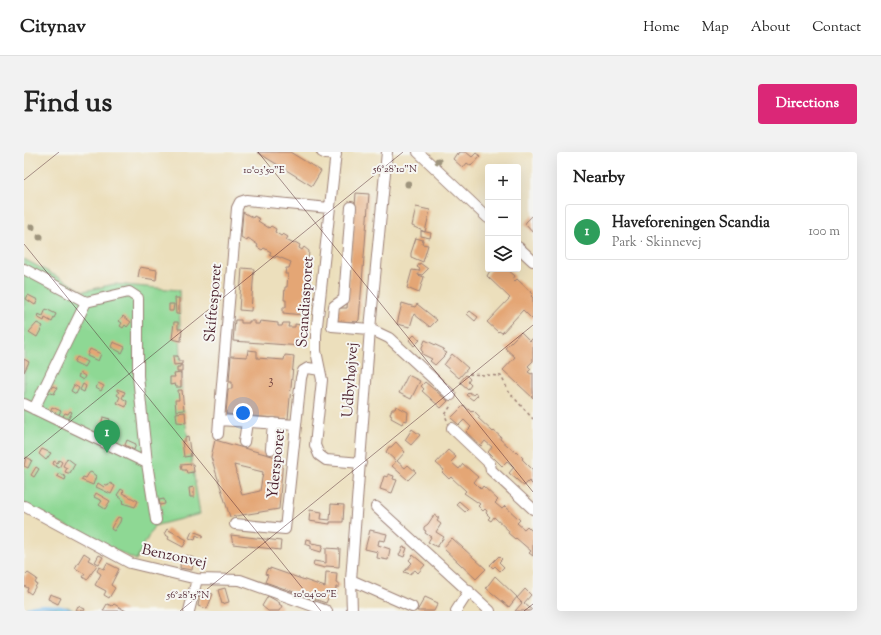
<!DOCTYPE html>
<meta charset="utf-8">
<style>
body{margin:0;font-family:"Sorts Mill Goudy",serif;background:#f2f2f2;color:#222}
.controls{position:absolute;right:12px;top:12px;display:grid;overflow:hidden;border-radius:4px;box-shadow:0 4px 16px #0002}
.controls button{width:36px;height:36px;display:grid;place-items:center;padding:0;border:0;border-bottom:1px solid #e0e0e0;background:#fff;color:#222;font:20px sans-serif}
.you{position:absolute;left:219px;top:261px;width:14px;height:14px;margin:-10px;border:3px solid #fff;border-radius:50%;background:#1a73e8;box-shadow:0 0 0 6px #1a73e833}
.badge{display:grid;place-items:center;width:26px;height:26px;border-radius:50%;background:#db2777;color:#fff;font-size:13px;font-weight:700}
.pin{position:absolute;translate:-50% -33px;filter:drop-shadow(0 1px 2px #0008)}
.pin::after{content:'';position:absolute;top:21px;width:14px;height:12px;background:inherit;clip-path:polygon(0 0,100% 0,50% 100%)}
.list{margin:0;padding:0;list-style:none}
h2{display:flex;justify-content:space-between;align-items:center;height:52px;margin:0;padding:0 16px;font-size:17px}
h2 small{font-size:13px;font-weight:400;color:#767676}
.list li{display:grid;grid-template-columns:26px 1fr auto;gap:12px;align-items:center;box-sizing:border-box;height:56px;margin:0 8px 8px;padding:0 8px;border:1px solid #e0e0e0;border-radius:4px}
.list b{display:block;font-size:15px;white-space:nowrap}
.list p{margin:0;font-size:13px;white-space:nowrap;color:#767676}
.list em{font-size:13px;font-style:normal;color:#767676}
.icon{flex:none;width:22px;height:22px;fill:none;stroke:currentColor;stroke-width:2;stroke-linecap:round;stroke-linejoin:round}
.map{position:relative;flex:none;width:509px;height:459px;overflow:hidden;border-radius:4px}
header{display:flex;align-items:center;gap:24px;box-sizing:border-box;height:56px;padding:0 20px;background:#fff;border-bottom:1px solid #e0e0e0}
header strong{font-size:19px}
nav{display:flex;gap:22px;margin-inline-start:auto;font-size:14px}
.intro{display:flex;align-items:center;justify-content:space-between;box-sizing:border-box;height:96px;padding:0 24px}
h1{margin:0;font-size:28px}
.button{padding:10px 18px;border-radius:4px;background:#db2777;color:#fff;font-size:14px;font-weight:700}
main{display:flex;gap:24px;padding:0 24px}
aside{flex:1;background:#fff;border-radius:4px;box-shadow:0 4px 16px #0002}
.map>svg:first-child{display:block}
.green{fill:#8ed894;stroke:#6c7c60}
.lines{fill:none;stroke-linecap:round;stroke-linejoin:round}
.stream{stroke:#7bbff1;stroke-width:3}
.building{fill:#e4a675;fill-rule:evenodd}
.minor-casing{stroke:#9b7f74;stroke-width:12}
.path{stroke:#9b7f74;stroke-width:1.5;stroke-dasharray:3 3;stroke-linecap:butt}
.minor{stroke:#fff;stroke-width:10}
.tree{fill:#9e947d}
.ticks{fill:none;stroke:#4a1f2b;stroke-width:1;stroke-opacity:0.45}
.labels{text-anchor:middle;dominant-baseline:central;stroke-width:4;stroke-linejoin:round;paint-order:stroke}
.number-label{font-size:13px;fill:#70413e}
.street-label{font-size:15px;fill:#4a1f2b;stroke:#f6f6f2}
.ticks-label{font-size:10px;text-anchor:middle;fill:#4a1f2b;stroke:#f6f6f2;stroke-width:4;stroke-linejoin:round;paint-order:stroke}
</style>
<header>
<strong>Citynav</strong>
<nav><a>Home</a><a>Map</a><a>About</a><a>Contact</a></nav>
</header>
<div class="intro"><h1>Find us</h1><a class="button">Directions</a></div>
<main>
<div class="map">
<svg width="509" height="459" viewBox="0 0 509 459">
<rect width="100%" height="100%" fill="#f6f6f2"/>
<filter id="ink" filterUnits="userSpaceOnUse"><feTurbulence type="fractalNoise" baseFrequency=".025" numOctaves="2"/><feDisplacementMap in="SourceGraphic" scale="8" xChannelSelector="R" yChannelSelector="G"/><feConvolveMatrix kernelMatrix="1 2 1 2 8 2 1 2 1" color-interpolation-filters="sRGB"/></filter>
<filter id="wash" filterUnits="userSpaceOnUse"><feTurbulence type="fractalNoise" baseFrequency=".012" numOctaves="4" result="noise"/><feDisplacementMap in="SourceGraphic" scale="16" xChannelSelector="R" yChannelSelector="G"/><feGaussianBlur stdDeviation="0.9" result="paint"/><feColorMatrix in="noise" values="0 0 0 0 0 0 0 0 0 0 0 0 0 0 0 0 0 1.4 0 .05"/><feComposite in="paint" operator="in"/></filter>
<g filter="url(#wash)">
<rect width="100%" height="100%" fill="#ecdfbc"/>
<path class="green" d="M0 107 60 139 90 132 155 138 158 248 176 362 130 374 112 408 0 354Z
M44 455 51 459H4L7 457Z"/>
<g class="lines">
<path class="stream" d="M0 458C12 451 36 453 49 459"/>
</g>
<g id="blocks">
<path class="building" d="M233 0H266L297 19 288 34Z
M436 0H442L448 5 452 1 456 4 447 14 443 11 439 16 429 7 433 1 434 3Z
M332 41 345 42 335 168 333 170 313 169 314 156H323Z
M392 55 406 58 401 80 388 74Z
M219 60 229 66 230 64 236 67 234 69 245 76 247 74 252 77 251 80 257 84 259 82 264 85 262 88 270 92 271 90 276 93 275 96 278 98 280 95 285 99 279 163 259 161V155H262V148H260L261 135H263L264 122H261L262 116H265L267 110 252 104 251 106 245 103 247 100 240 96 238 98 233 95 234 93 224 86 223 89 217 85Z
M509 63V81L501 72 502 70Z
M397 79 407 81 406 86 397 84Z
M392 86 399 88 398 92 404 93 399 110 387 105V101Z
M396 111 404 117 398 123 394 122V123L400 125 395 141 383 136 388 118 395 119 396 117 393 115Z
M116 115 133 118 132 128 114 125Z
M218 116 230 117 227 159 215 158Z
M467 117H483L491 124 489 127 491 129 493 127 509 142 507 144 509 146V168L499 158 478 181 475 179 474 180 463 170 486 146 463 124Z
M4 143 14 148 11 153 2 147Z
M151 146H155V162H152Z
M378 151 391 155 393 152 413 168 406 175 390 162 386 175 373 172Z
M145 152H150L149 159H145Z
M22 157 32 162 28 170 21 166 20 169 13 165 14 162 19 164Z
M446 159 454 165 451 169 443 162Z
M99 164 107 170 103 175 101 173 99 176 96 174 98 171 95 169Z
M211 168H217V171H225V169H231V172H235L236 169 254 171V174H258L259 171H265L264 175H271V172L277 173V194L209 189Z
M150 170H154V177H158L157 189 148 187Z
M13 171 19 174 13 185 5 180Z
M497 180 506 189 509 186V209L504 214 507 217 504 220 507 222 509 221V246L479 218 491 205 481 196Z
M390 183 396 188 390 194 385 188Z
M401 188 420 197 419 199 423 201 411 213 406 209 408 207 398 202 399 200 397 198Z
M89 190 101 195 98 201 87 195Z
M66 197 77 202 74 209 63 204Z
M224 198 233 199V206L260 208 261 203 270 204 264 267 202 262 204 237H208V230H205L207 204 223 205Z
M428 202 444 216 435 226 420 213Z
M149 204H154V209H158V212L150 213Z
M53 205 63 210 60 215 50 210Z
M0 207 5 210 0 220Z
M156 213H158V220H153V215H156Z
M56 221 61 224 59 228 54 225Z
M157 221V235H152L151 232 146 233V225H151L150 222Z
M384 223 396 229 387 247 375 241Z
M442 223 446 227 444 230 447 233 444 237 436 230Z
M401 230 424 249 417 256 398 239 400 237 397 234Z
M74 231 80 234 77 239 72 236Z
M59 232 62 234 60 240 56 238Z
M50 233 55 236 52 242 47 239Z
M29 234 33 236 30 242 24 240Z
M93 237 101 240 98 246 103 249 102 255 93 251 96 245 93 243 95 240 93 239Z
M154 238H158L160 258 152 259 151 248H155Z
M445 240 449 243 451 241 454 243 449 248 442 243Z
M440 253 447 260 449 258 456 265 454 266 469 280 470 279 477 285 476 287 491 300 492 299 499 306 498 307 509 318V333L505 329 500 334 485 321 490 315 483 309 478 314 464 300 468 295 461 289 457 294 442 280 447 275 440 268 435 273 427 266Z
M372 254 384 260 383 269 380 268 378 272 367 266 368 263 366 262 368 257H371Z
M28 255 37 259 34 264 26 260Z
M46 259 48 260 44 268 39 264 41 261 44 262Z
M161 260 162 271 153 270 152 261Z
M79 265 86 267 83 275 77 273Z
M78 276 83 278 81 285 76 283Z
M388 277 396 283 387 293 381 288Z
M86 278 90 280 86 287 83 285Z
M164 285 167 304 160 305 158 289H161V286Z
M103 288 112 292 110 298 101 293Z
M191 288 259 307 255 357 206 365 187 305ZM210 313 239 320 236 339 218 343Z
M372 290 381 300 373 309 381 316 384 313 392 320 384 328 368 314 372 309 362 300 365 295H367Z
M18 297 27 301 22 308 15 302Z
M424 298 432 305 427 310 435 317 439 312 454 325 450 330 457 337 459 334 474 348 471 351 478 357 481 354 496 368 493 371 500 377 503 374 509 380V404L505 401 507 399 492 386 491 387 484 381 485 379 470 365 467 369 464 367 466 365 462 361 463 359 461 357 459 359 454 354 456 352 440 341 442 339 427 325 425 327 418 320 420 318 412 311Z
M2 305 8 308 4 316 0 314Z
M43 306 51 312 46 321H44L41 320 43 316 39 314Z
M35 308 38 310 35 316 29 312 30 309 33 311Z
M169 312 170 320 163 321 162 318H158L157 313Z
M12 315 15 317 10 325 7 323Z
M67 320 72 324 69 333 57 328 59 325 62 326 65 321Z
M35 321 42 325 41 328 33 324Z
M364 322 370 324 369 327 373 328 368 341 356 337 360 324 364 325Z
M74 331 80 335 81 332 84 334 86 331 91 334 87 342 72 335Z
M170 335V345H166L165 336Z
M97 337 100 339 98 341 114 349 111 355 98 351 100 349 93 343Z
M72 341 86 349 81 357 75 353 78 349 70 345Z
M140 347 141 352 136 353 135 348Z
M435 349 444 357 441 360 432 352Z
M307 352 320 353 319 370H306V372L285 369 286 358 298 360 297 367 306 368Z
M410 363 415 366 413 369 417 372 412 380 420 385 413 395 404 390 407 385 401 381 402 379 400 378V375L404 372Z
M94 365 97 366 96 370 90 379 87 377 88 374Z
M143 377 163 388 159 395 144 387 145 385 140 382Z
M346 378 363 382 361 389 355 388 354 393 366 397 364 408 353 406 354 400 341 397Z
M168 379 179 383 178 386 172 383 171 388 165 386Z
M207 383 257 389 256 398 209 392Z
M428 386 462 417 452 427 419 396Z
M282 387 287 388V391L299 393 297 400 287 397V394L281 392Z
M379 395 383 396 380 405 375 403Z
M302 396 316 397 315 415 302 414 301 416 289 413 290 409 302 411Z
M60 401 66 405 64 408 73 413 63 428 59 425 61 422 51 416Z
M75 403 79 405 75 412 71 410Z
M162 403 170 406 168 418 156 416 157 404 161 405Z
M389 403 401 413 394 421 391 418 386 422 380 420 388 411 385 408Z
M475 404 478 407 475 410 480 415 476 419 471 414 469 416 466 413Z
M83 411 95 417 87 433 91 436 85 446 80 443 82 439 71 433 77 422 73 419 75 415 80 417Z
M246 416 301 435 302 420 313 421 312 431H315V435H312L311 445 305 444 302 451 241 430 244 423 241 422 243 417 246 418Z
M4 421 13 427 11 431 13 432 7 442 3 439 4 436 0 434V425Z
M471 424 493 445 485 455 462 436Z
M201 436 205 450 198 452 194 438Z
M501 437 507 443 500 451 509 459H491L498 451 493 446Z
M177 438 189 442 183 457 174 454Z
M26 442 37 446 34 452 24 447Z
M244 444 256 451 255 452 258 454 255 459H244L238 454Z
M401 445 414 451 410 459H393Z
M83 452 88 454 90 452 102 459H79Z
M54 454 61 457 60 459 52 458Z"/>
</g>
</g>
<g filter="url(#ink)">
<use href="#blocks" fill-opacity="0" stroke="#9b7f74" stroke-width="1"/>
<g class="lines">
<defs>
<path id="minor" d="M298 0 302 2 312 3
M312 0 292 183V199L298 228 291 293 295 303 302 308 337 311
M394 0 464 66
M327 55 320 147 310 154 308 174 346 177 365 186 427 243
M494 95 509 109
M0 117 62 150 105 140 114 146V224L123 311 132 368
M0 252 123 311
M10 257 62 150
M272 273 195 268 213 56 216 50 222 48 305 56
M428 276 466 312 467 318 509 357
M194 282 195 268
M220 290 223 270
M247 297 249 271
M0 354 106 411 173 427 216 428 303 459
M352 355 466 459
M211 372 261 377 277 226 279 219 284 216 296 218
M327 428 388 455
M165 459 173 427
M328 459 327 428 346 177 363 0
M432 459 445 439"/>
</defs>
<use href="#minor" class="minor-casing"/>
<path class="path" d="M445 222 477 224 485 240 509 267
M423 268 421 263 428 252"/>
<use href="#minor" class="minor"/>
</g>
<g class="tree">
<circle cx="414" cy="9" r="3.5"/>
<circle cx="384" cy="32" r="3.5"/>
<circle cx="8" cy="75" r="3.5"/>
<circle cx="16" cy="85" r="3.5"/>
</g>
</g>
<path class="ticks" d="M234 0 509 340M0 28 35 0M0 92 297 459M0 307 379 0M156 459 509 173M500 459 509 452"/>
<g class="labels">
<g class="number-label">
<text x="247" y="229">3</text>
</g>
<g class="street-label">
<text transform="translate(282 150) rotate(-86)">Scandiasporet</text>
<text transform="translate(190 151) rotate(-85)">Skiftesporet</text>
<text transform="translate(327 228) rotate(-86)">Udbyhøjvej</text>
<text transform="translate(253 312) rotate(-84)">Ydersporet</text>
<text transform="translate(150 405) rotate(12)">Benzonvej</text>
</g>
</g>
<g class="ticks-label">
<text x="371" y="20">56°28'10"N</text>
<text x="240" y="21">10°03'50"E</text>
<text x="291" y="445">10°04'00"E</text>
<text x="164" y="446">56°28'15"N</text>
</g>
</svg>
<div class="controls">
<button>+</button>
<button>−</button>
<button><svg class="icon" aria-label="layers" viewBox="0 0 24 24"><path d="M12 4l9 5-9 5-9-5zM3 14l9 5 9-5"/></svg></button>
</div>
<div class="you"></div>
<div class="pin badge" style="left:83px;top:301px;background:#2e9e5b">1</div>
</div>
<aside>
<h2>Nearby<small></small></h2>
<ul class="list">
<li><span class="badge" style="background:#2e9e5b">1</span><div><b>Haveforeningen Scandia</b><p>Park · Skinnevej</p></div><em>100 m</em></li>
</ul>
</aside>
</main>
